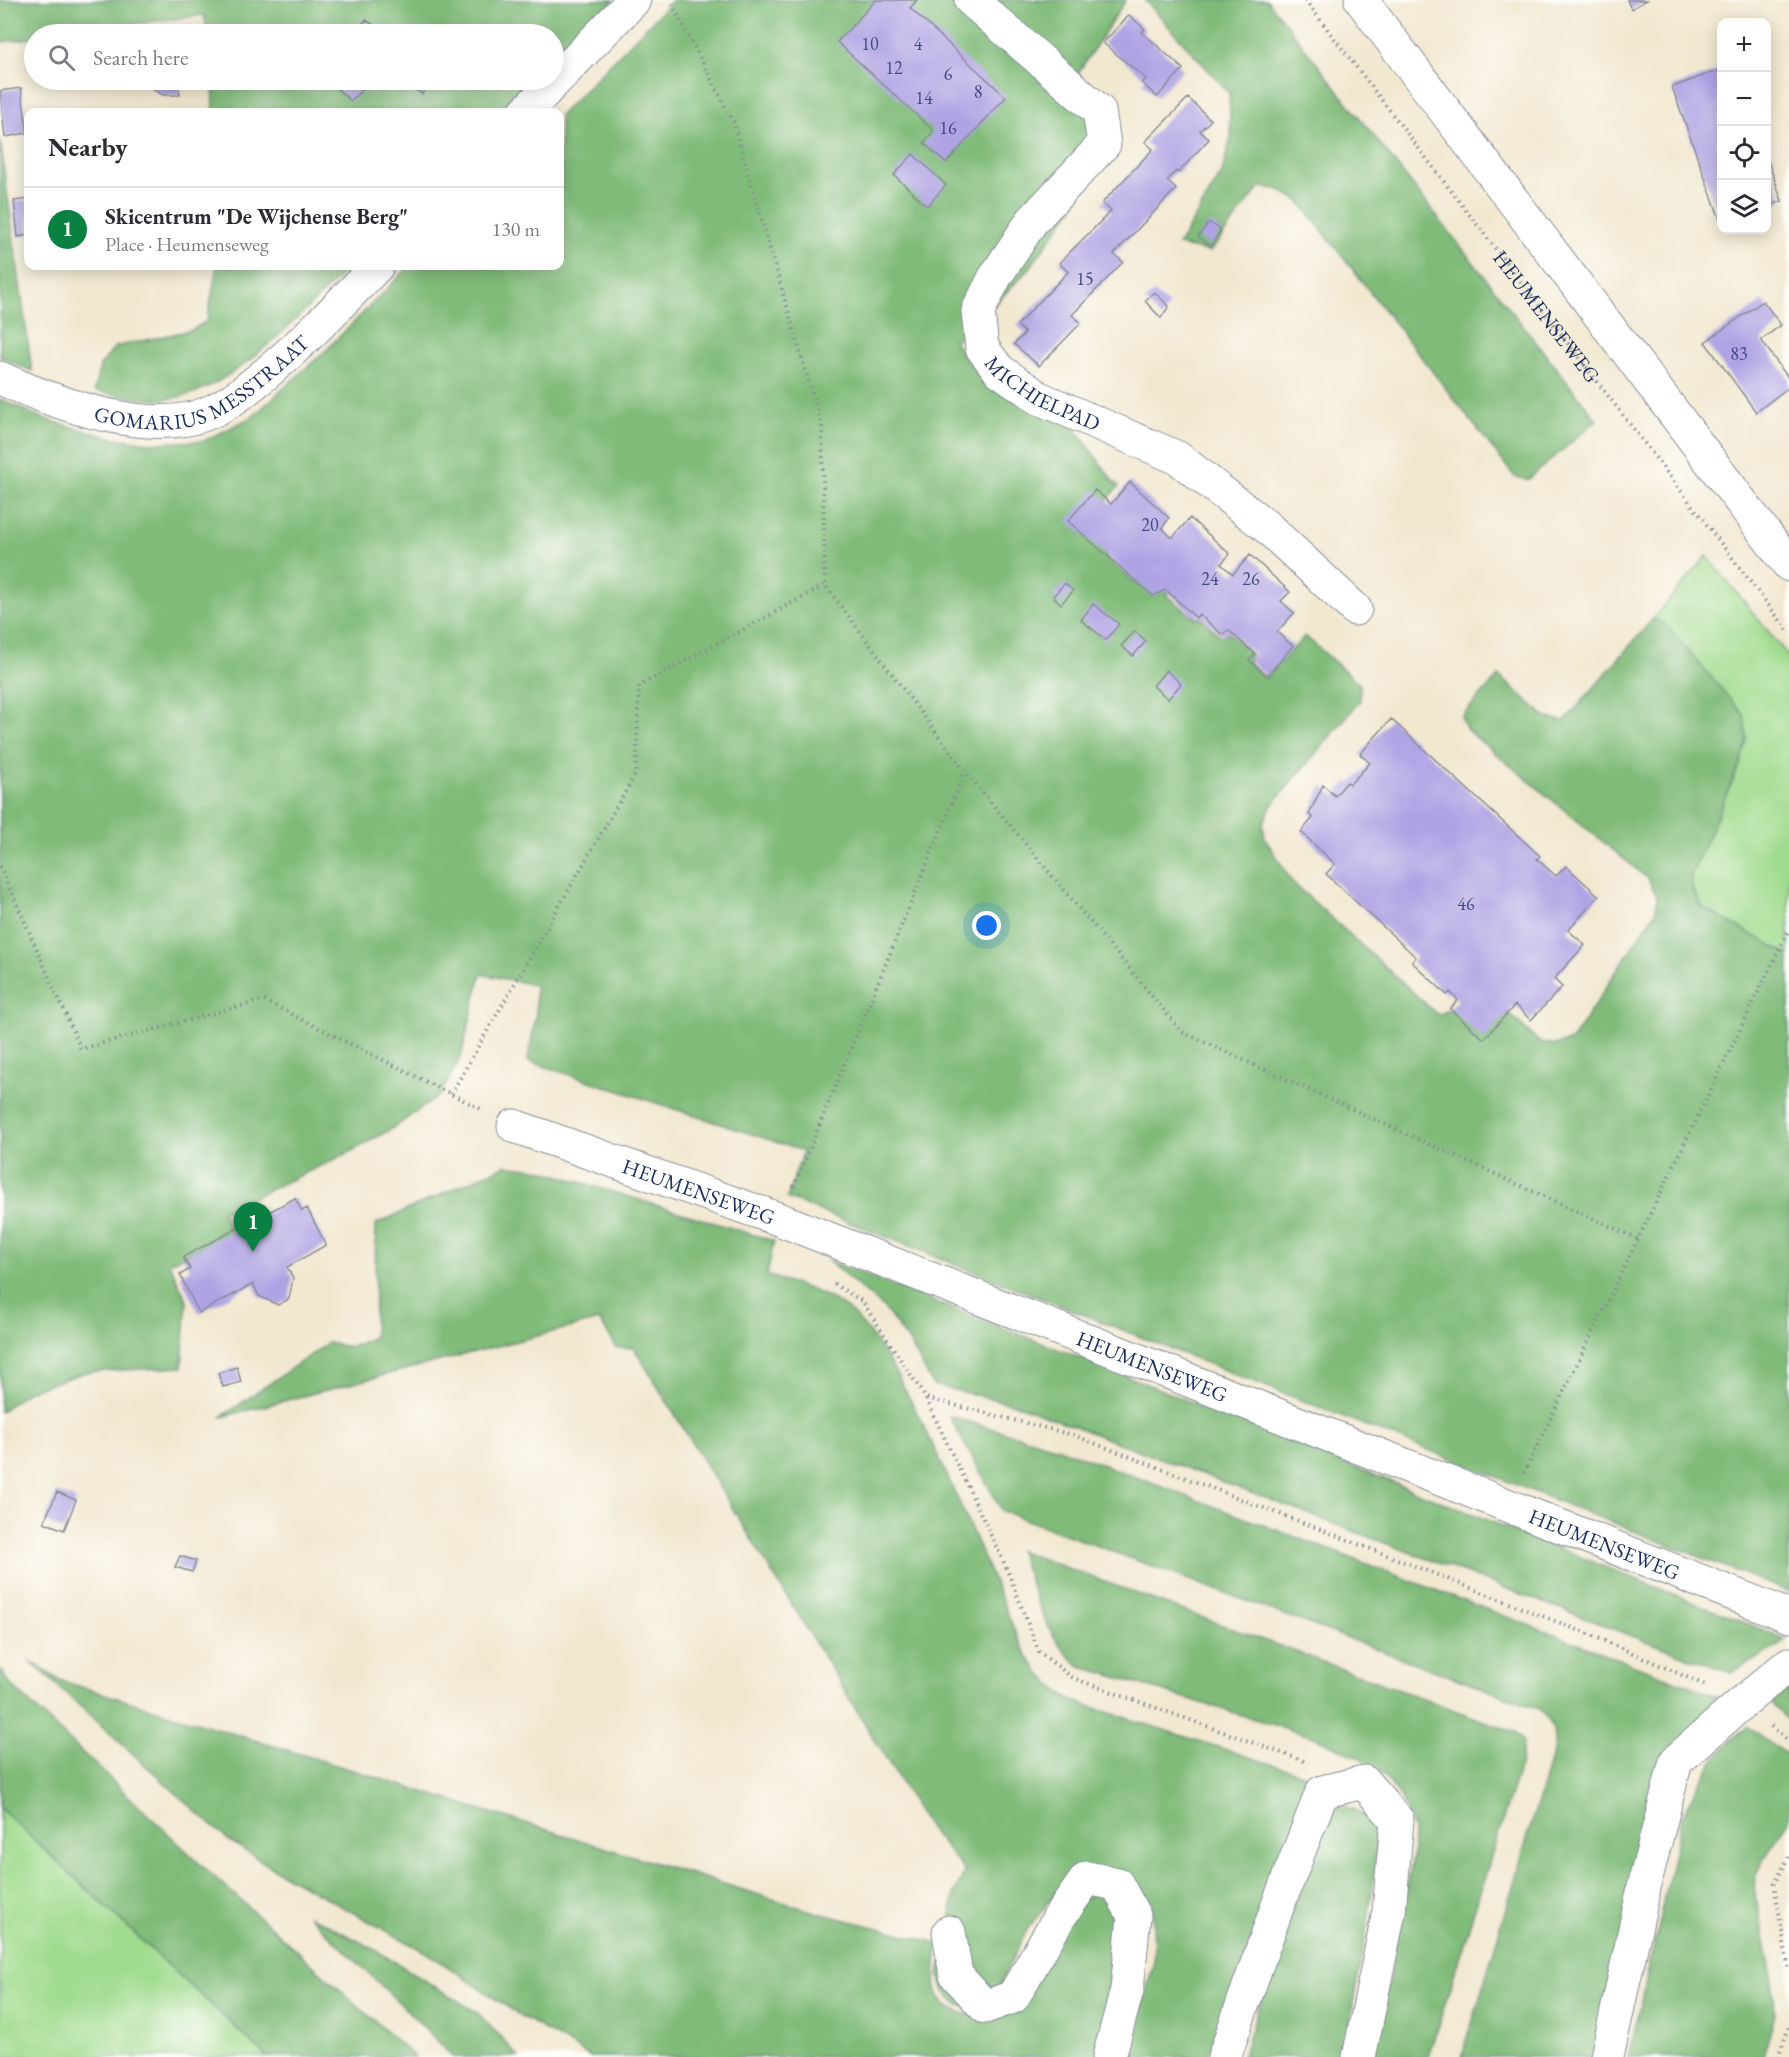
<!DOCTYPE html>
<meta charset="utf-8">
<style>
body{margin:0;font-family:"EB Garamond",serif;background:#f2f2f3;color:#2b2b33}
.controls{position:absolute;right:18px;top:18px;display:grid;overflow:hidden;border-radius:12px;box-shadow:0 3px 15px #0003}
.controls button{width:54px;height:54px;display:grid;place-items:center;padding:0;border:0;border-bottom:2px solid #e1e1e2;background:#fff;color:#2b2b33;font:30px sans-serif}
.you{position:absolute;left:987px;top:926px;width:21px;height:21px;margin:-15px;border:4px solid #fff;border-radius:50%;background:#1a73e8;box-shadow:0 0 0 9px #1a73e833}
.badge{display:grid;place-items:center;width:39px;height:39px;border-radius:50%;background:#0b8043;color:#fff;font-size:20px;font-weight:700}
.pin{position:absolute;translate:-50% -50px;filter:drop-shadow(0 2px 3px #0008)}
.pin::after{content:'';position:absolute;top:32px;width:21px;height:18px;background:inherit;clip-path:polygon(0 0,100% 0,50% 100%)}
.list{margin:0;padding:0;list-style:none}
h2{display:flex;justify-content:space-between;align-items:center;height:78px;margin:0;padding:0 24px;font-size:26px}
h2 small{font-size:20px;font-weight:400;color:#7c7c81}
.list li{display:grid;grid-template-columns:39px 1fr auto;gap:18px;align-items:center;box-sizing:border-box;height:84px;padding:0 24px;border-top:2px solid #e1e1e2}
.list b{display:block;font-size:22px;white-space:nowrap}
.list p{margin:0;font-size:20px;white-space:nowrap;color:#7c7c81}
.list em{font-size:20px;font-style:normal;color:#7c7c81}
.icon{flex:none;width:33px;height:33px;fill:none;stroke:currentColor;stroke-width:2;stroke-linecap:round;stroke-linejoin:round}
.map{position:relative;flex:none;width:1789px;height:2057px;overflow:hidden}
.search{position:absolute;background:#fff;box-shadow:0 3px 15px #0003;left:24px;top:24px;width:540px;height:66px;display:flex;align-items:center;gap:15px;box-sizing:border-box;padding:0 21px;border-radius:33px;color:#7c7c81;font-size:22px}
.panel{position:absolute;background:#fff;box-shadow:0 3px 15px #0003;left:24px;top:108px;width:540px;height:162px;border-radius:12px}
.map>svg:first-child{display:block}
.green{fill:#a0db8e;stroke:#5e8576;stroke-width:1.5}
.forest{fill:#80bb79;stroke:#4e756c;stroke-width:1.5}
.building{fill:#afa3e4}
.lines{fill:none;stroke-linecap:round;stroke-linejoin:round}
.minor-casing{stroke:#868c97;stroke-width:35}
.path{stroke:#868c97;stroke-width:4;stroke-dasharray:1.5 4.5;stroke-linecap:butt}
.minor{stroke:#fff;stroke-width:33}
.labels{text-anchor:middle;dominant-baseline:central;stroke-width:5;stroke-linejoin:round;paint-order:stroke}
.number-label{font-size:18px;fill:#404c80}
.street-label{font-size:21px;fill:#1b2f5e;stroke:#fdfcf7}
</style>
<div class="map">
<svg width="1789" height="2057" viewBox="0 0 1789 2057">
<rect width="100%" height="100%" fill="#fdfcf7"/>
<filter id="ink" filterUnits="userSpaceOnUse"><feTurbulence type="fractalNoise" baseFrequency=".0167" numOctaves="2"/><feDisplacementMap in="SourceGraphic" scale="12" xChannelSelector="R" yChannelSelector="G"/><feConvolveMatrix kernelMatrix="1 2 1 2 8 2 1 2 1" color-interpolation-filters="sRGB"/></filter>
<filter id="wash" filterUnits="userSpaceOnUse"><feTurbulence type="fractalNoise" baseFrequency=".008" numOctaves="4" result="noise"/><feDisplacementMap in="SourceGraphic" scale="24" xChannelSelector="R" yChannelSelector="G"/><feGaussianBlur stdDeviation="1.35" result="paint"/><feColorMatrix in="noise" values="0 0 0 0 0 0 0 0 0 0 0 0 0 0 0 0 0 1.4 0 .05"/><feComposite in="paint" operator="in"/></filter>
<g filter="url(#wash)">
<rect width="100%" height="100%" fill="#f2e8d0"/>
<path class="green" d="M1707 556 1789 657V955L1703 908 1692 889 1691 874 1740 764 1653 619Z
M0 1808 267 2057H0Z"/>
<path class="forest" d="M0 0H614L554 62V34H208L204 15 58 34H34V38L0 42Z
M673 0H1126L1078 73 1095 102 1089 178 1073 207 1029 269 976 324 954 341 972 367 991 386 1003 394 1034 405 1072 424 1113 481 1119 486 1089 521 1114 544 1104 556 1136 583 1153 565 1175 584 1166 595 1196 619 1200 617 1222 637 1228 632 1252 654 1247 661 1266 678 1305 636 1360 684V701L1272 805 1263 824 1265 838 1292 882 1438 1015 1487 992 1539 1042 1554 1045 1571 1041 1656 911 1657 896 1647 878 1467 730 1461 717 1499 676 1547 718 1565 721 1653 619 1665 624 1744 715 1747 739 1740 764 1691 875 1692 889 1703 908 1789 955V1592L787 1198 803 1151 528 1061 536 1013 535 985 481 974 461 1057 440 1095 393 1128 348 1153 222 1212 231 1233 169 1263 187 1301 182 1367 86 1372 28 1391 0 1412V399L44 419 108 437 149 443 204 441 252 417 325 351 410 266H560V115Z
M1145 0H1267L1597 420 1528 480 1515 477 1299 201 1278 189 1260 187 1210 252 1178 245 1222 173 1231 137 1229 93Z
M213 80H537L505 112H214Z
M0 140 32 371 0 357Z
M217 266H350C305 309 232 394 167 399 142 401 119 396 94 391L100 366 115 347 192 330 207 321Z
M506 1165 541 1170 774 1241 767 1275C790 1283 828 1293 846 1308 877 1335 897 1374 915 1409 946 1468 971 1530 998 1591 1018 1638 1027 1673 1073 1701L1315 1778 1207 2057H1128L1154 1961 1153 1913 1137 1886 1122 1873 1057 1892 1028 1928 991 2002 971 2009 959 2005 943 1990 939 1973 949 1932 954 1894 965 1871 929 1828 634 1348H617L599 1320 221 1417 328 1343 351 1347 374 1337 376 1224Z
M827 1260 1096 1364 1786 1639 1776 1648 1731 1673 1015 1404 933 1385 908 1340 884 1308Z
M949 1416 1059 1448 1722 1698 1689 1733 1593 2057H1462L1554 1748C1555 1730 1552 1721 1539 1709L1002 1511Z
M1018 1550 1514 1732 1523 1742 1521 1762 1428 2057H1373L1413 1857V1829L1401 1798 1383 1774 1358 1757 1314 1737 1080 1666C1045 1639 1034 1590 1018 1550Z
M29 1660 59 1680 818 1913 939 1943C934 1979 926 2005 971 2015L1093 1891 1114 1900 1124 1935 1096 2057H591L521 2016 429 1954 281 1873 228 1840Z
M0 1670 10 1684 199 1863 415 2057H267L0 1808Z
M1789 1689V1722L1771 1703Z
M1746 1726 1789 1756V1821L1772 1846 1756 1875 1755 1895 1773 1980 1775 2013 1763 2057H1628L1640 2009 1681 1819C1698 1780 1715 1755 1746 1726Z
M1343 1806C1354 1810 1368 1814 1374 1825 1386 1847 1349 2022 1343 2057H1242L1292 1904 1329 1812Z
M308 1915 372 1948 478 2013 519 2057H453L412 2015Z"/>
<g id="blocks">
<path class="building" d="M876 0H917L910 8 1006 97 946 163 924 143 934 131 837 42Z
M1627 0H1647L1631 9Z
M1129 15 1145 29 1142 32 1183 69 1157 97 1142 83 1146 79 1103 43Z
M366 20 388 34H352Z
M1722 69V222H1721L1672 87Z
M146 80H178L180 95H163L154 90Z
M327 80H371L351 101Z
M400 80H431L422 94Z
M21 88 28 133 5 137 0 91Z
M1188 98 1211 120 1200 131 1209 139 1178 173 1176 171 1167 181 1176 189 1114 254 1123 262 1072 315 1081 323 1039 366 1014 344 1025 333 1017 325 1068 272 1059 263 1111 211 1102 203 1153 149 1145 142Z
M913 154 946 185 927 206 894 175Z
M1767 158 1782 201 1767 207Z
M28 199V235L18 237 14 201Z
M1209 222 1221 230 1211 246 1198 237Z
M1154 292 1169 306 1161 318 1145 301Z
M1763 301 1781 325 1761 340 1789 379V387L1756 412 1705 342Z
M1130 482 1169 518 1162 528 1172 538 1190 518 1230 554 1221 564 1233 574 1250 555 1290 592 1281 601 1294 613 1277 632 1293 646 1267 676 1249 660 1255 654 1228 630 1223 635 1199 614 1196 618 1166 590 1153 596 1068 521 1095 490 1111 504Z
M1065 583 1073 591 1061 604 1053 596Z
M1093 604 1119 624 1106 640 1081 620Z
M1135 631 1146 641 1133 656 1121 646Z
M1166 670 1181 684 1168 699 1153 686Z
M1391 719 1540 856 1537 859 1556 876 1566 866 1599 896 1568 930 1585 945 1554 979 1562 987 1531 1020 1515 1005 1484 1039 1450 1009 1458 1000 1450 992 1447 995 1412 962 1416 957 1326 874 1335 864 1301 832 1313 818 1309 814 1323 785 1335 796 1347 782 1350 784 1370 763 1360 754Z
M295 1198 302 1211 307 1208 326 1245 287 1267 293 1278 289 1299 278 1305 259 1296 253 1284 199 1313 180 1275 190 1269 183 1257Z
M237 1367 241 1382 223 1387 218 1373Z
M57 1492 76 1500 64 1530 44 1522Z
M180 1556 196 1561 192 1572 175 1567Z"/>
</g>
</g>
<g filter="url(#ink)">
<use href="#blocks" fill-opacity="0" stroke="#868c97" stroke-width="1.5"/>
<g class="lines">
<defs>
<g id="minor">
<path id="s2" d="M971 0 1099 111 1104 144 1032 221 995 277 978 311 982 348 999 370 1039 398 1178 458 1267 527 1355 609"/>
<path d="M1361 0 1789 565"/>
<path d="M525 112 634 0"/>
<path id="s3" d="M0 378C55 403 152 439 210 412 232 402 251 386 269 371 308 338 342 302 377 266"/>
<path id="s4" d="M514 1126 781 1220 1789 1616"/>
<path d="M949 1932 956 1975 985 2007 1013 1997 1060 1916 1087 1878 1117 1884 1134 1916 1127 1990 1109 2057"/>
<path d="M1224 2057 1278 1905 1322 1792 1364 1782 1397 1820 1389 1912 1359 2057"/>
<path d="M1607 2057 1647 1874 1676 1761 1743 1702 1789 1664"/>
</g>
</defs>
<use href="#minor" class="minor-casing"/>
<g class="path">
<path id="s1" d="M1305 0 1789 632"/>
<path d="M672 4 733 121 822 427 825 585"/>
<path d="M0 866 81 1049 263 1000 481 1109"/>
<path d="M451 1094 636 773 639 686 825 585 965 771 1182 1032 1638 1239"/>
<path d="M794 1187 965 771"/>
<path d="M834 1284 862 1301 926 1398 1073 1435 1348 1540 1596 1637 1707 1686"/>
<path d="M926 1399 1006 1567 1039 1652 1073 1678 1304 1761"/>
<path d="M1524 1473 1789 929"/>
<path d="M1771 1726 1789 1741"/>
<path d="M1789 1857 1774 1884 1789 1971"/>
<path d="M1778 2057 1789 2027"/>
</g>
<use href="#minor" class="minor"/>
</g>
</g>
<g class="labels">
<g class="number-label">
<text x="870" y="43">10</text>
<text x="918" y="43">4</text>
<text x="894" y="67">12</text>
<text x="948" y="73">6</text>
<text x="978" y="91">8</text>
<text x="924" y="97">14</text>
<text x="948" y="127">16</text>
<text x="1085" y="278">15</text>
<text x="1739" y="353">83</text>
<text x="1150" y="524">20</text>
<text x="1210" y="578">24</text>
<text x="1251" y="578">26</text>
<text x="1466" y="903">46</text>
</g>
<g class="street-label">
<text stroke="none"><textPath href="#s1" startOffset="398">HEUMENSEWEG</textPath></text>
<text stroke="none"><textPath href="#s3" startOffset="220">GOMARIUS MESSTRAAT</textPath></text>
<text stroke="none"><textPath href="#s2" startOffset="528">MICHIELPAD</textPath></text>
<text stroke="none"><textPath href="#s4" startOffset="196">HEUMENSEWEG</textPath></text>
<text stroke="none"><textPath href="#s4" startOffset="682">HEUMENSEWEG</textPath></text>
<text stroke="none"><textPath href="#s4" startOffset="1168">HEUMENSEWEG</textPath></text>
</g>
</g>
</svg>
<div class="controls">
<button>+</button>
<button>−</button>
<button><svg class="icon" aria-label="locate" viewBox="0 0 24 24"><circle cx="12" cy="12" r="6"/><path d="M12 2v4M12 18v4M2 12h4M18 12h4"/></svg></button>
<button><svg class="icon" aria-label="layers" viewBox="0 0 24 24"><path d="M12 4l9 5-9 5-9-5zM3 14l9 5 9-5"/></svg></button>
</div>
<div class="you"></div>
<div class="pin badge" style="left:253px;top:1252px">1</div>
<div class="search"><svg class="icon" aria-label="search" viewBox="0 0 24 24"><circle cx="10" cy="10" r="6"/><path d="M15 15l6 6"/></svg>Search here</div>
<section class="panel">
<h2>Nearby<small></small></h2>
<ul class="list">
<li><span class="badge">1</span><div><b>Skicentrum &quot;De Wijchense Berg&quot;</b><p>Place · Heumenseweg</p></div><em>130 m</em></li>
</ul>
</section>
</div>
